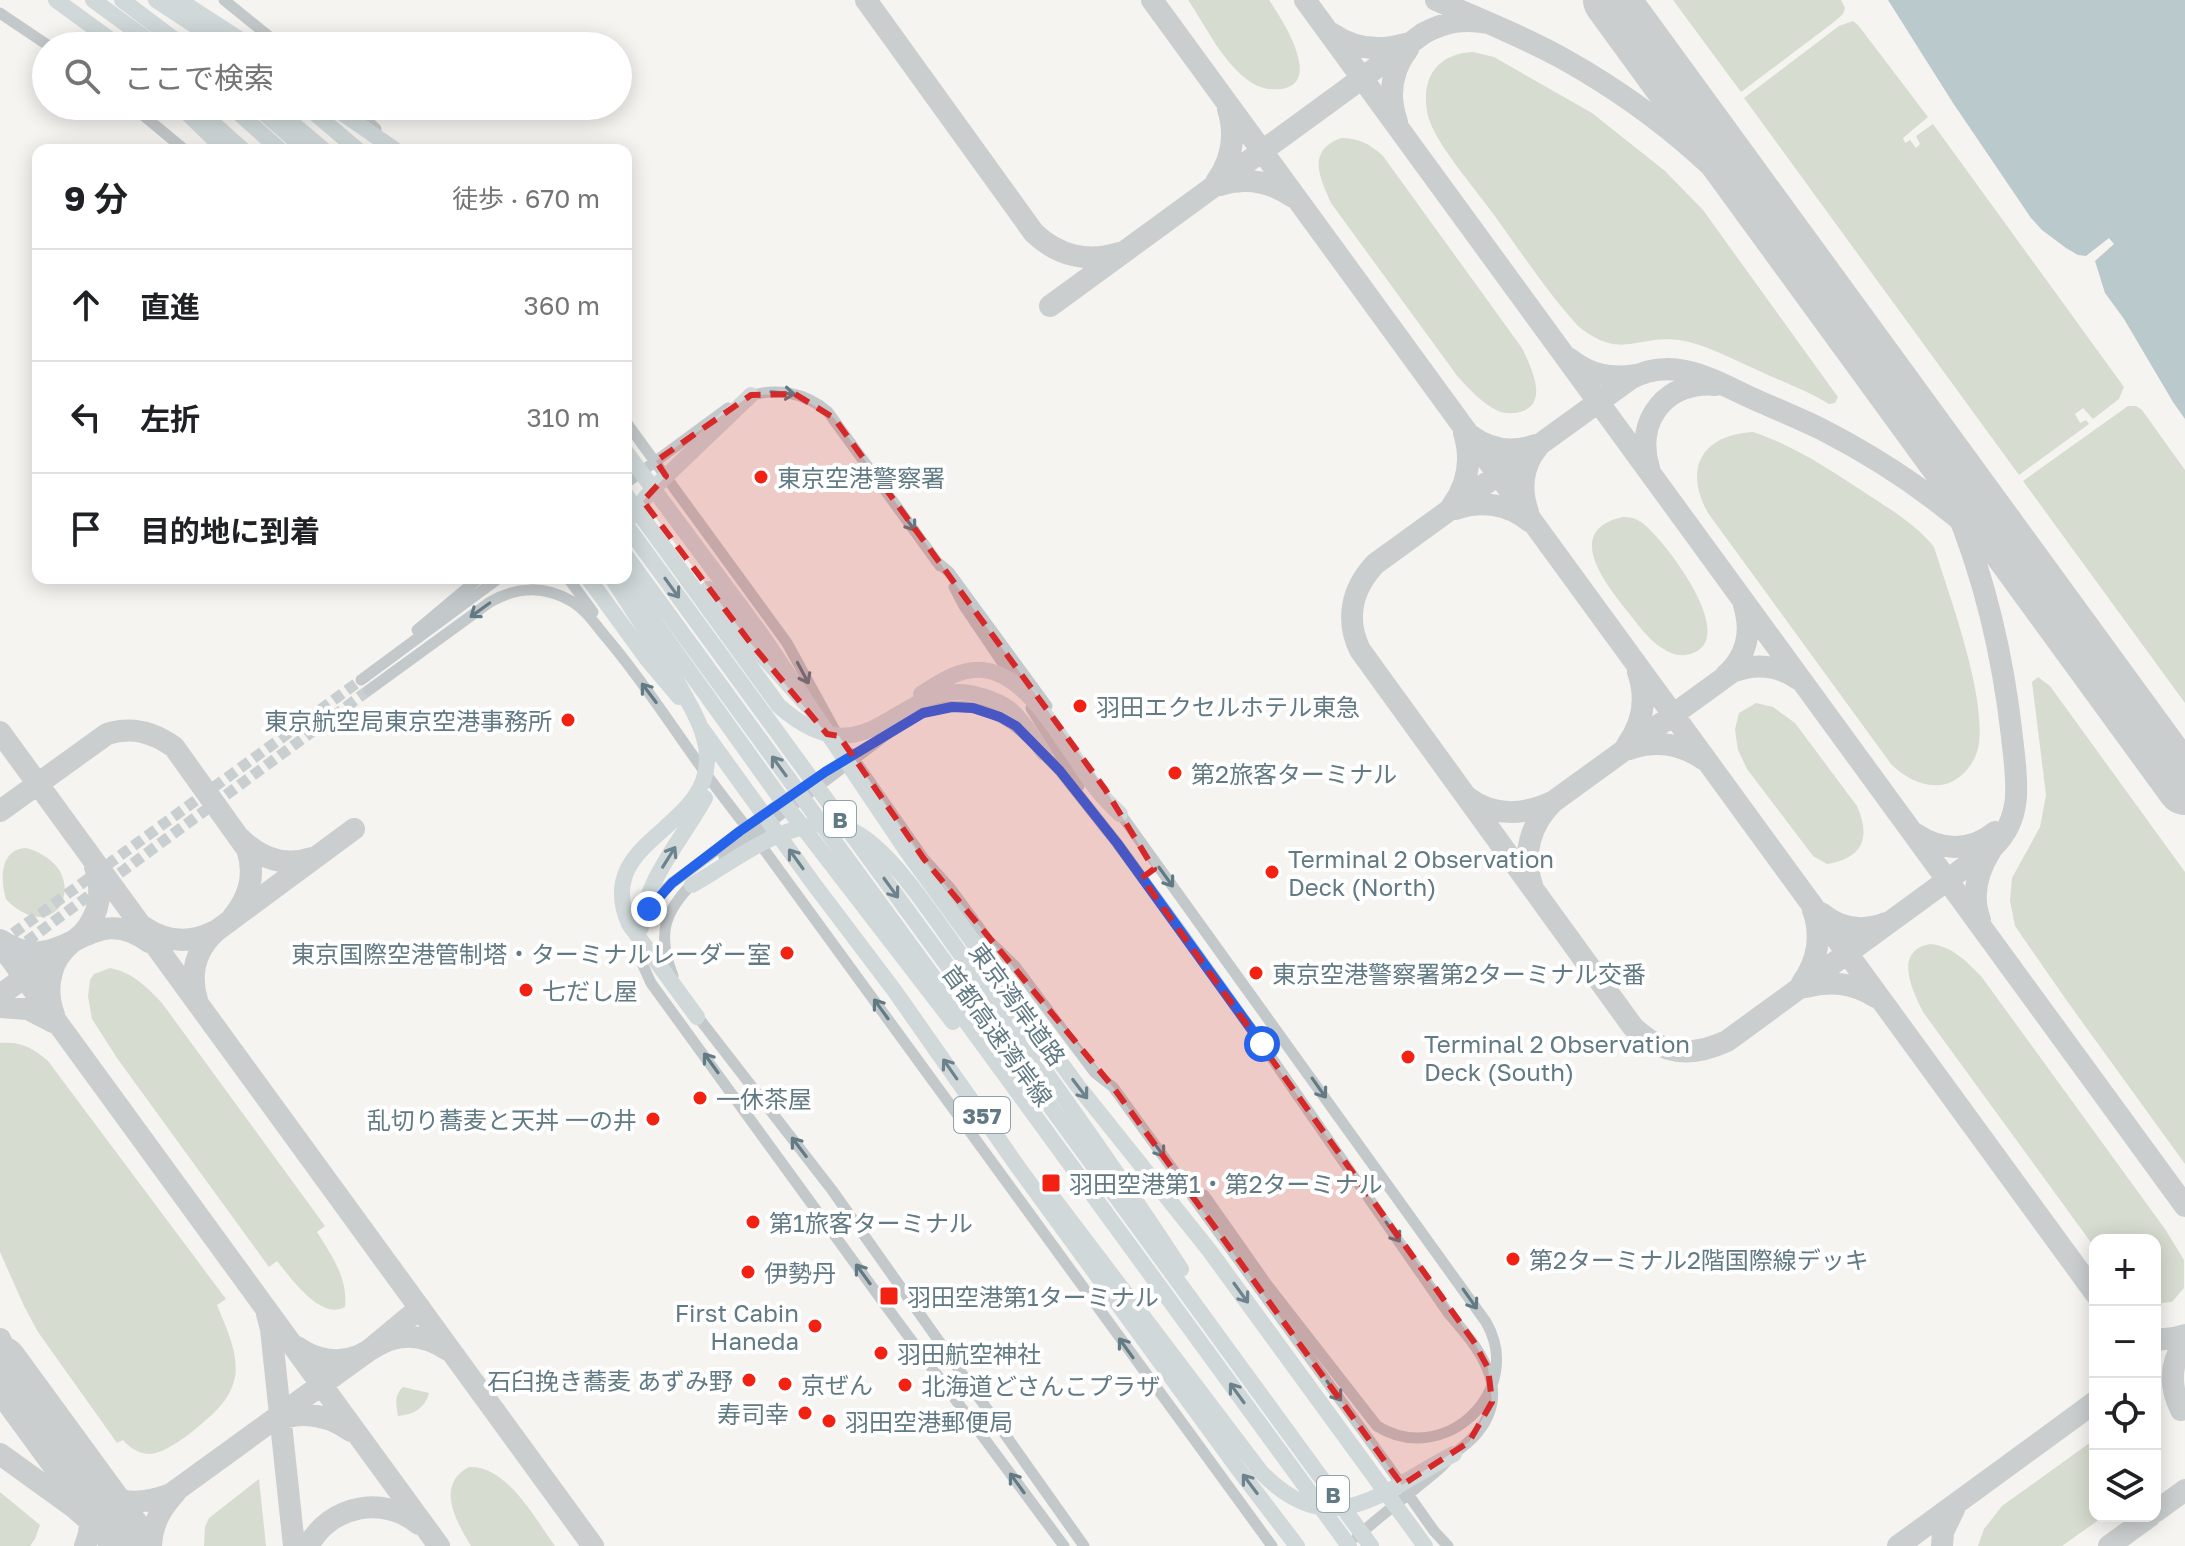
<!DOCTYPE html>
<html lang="ja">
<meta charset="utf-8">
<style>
body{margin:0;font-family:"Golos Text","Noto Sans JP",sans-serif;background:#f6f6f6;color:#202124}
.controls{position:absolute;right:24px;bottom:24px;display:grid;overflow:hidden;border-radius:16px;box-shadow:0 4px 20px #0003}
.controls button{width:72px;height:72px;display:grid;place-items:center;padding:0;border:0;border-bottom:2px solid #e0e0e0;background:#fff;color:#202124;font:40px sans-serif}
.stop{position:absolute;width:24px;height:24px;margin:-18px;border:6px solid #2563eb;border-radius:50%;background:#fff}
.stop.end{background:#2563eb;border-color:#fff;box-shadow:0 2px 8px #0008}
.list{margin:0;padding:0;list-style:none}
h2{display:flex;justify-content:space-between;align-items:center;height:104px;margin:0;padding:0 32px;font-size:34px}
h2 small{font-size:26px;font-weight:400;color:#757577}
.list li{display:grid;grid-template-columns:52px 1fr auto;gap:24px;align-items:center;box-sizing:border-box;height:112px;padding:0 32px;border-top:2px solid #e0e0e0}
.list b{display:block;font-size:30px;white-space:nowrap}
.list em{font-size:26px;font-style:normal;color:#757577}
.icon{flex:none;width:44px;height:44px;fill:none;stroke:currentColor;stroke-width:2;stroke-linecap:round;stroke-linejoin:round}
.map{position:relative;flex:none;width:2185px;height:1546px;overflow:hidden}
.search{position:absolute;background:#fff;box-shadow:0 4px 20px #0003;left:32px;top:32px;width:600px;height:88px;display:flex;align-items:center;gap:20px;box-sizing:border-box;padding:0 28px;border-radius:44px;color:#757577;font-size:30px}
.panel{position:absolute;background:#fff;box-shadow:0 4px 20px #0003;left:32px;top:144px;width:600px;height:440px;border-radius:16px}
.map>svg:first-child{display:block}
.green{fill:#d7dcd0}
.water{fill:#bac9cc}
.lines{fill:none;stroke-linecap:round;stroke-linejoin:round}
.taxiway{stroke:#cacece;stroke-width:22}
.runway{stroke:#cacece;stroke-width:56}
.tertiary-tunnel{stroke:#c9cfd0;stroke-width:11;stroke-dasharray:11 5.5;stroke-linecap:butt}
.tertiary{stroke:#c3c8ca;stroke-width:11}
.trunk{stroke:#d0d8da;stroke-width:16}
.motorway{stroke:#d0d8da;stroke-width:16}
.oneway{stroke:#617a84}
.oneway2{stroke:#6c838d}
.route{stroke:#2563eb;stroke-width:10}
.marked{fill:#d62828;fill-opacity:0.2;stroke:#d62828;stroke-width:6;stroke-dasharray:16 10;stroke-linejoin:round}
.poi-dot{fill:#f22112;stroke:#fff;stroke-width:3}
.labels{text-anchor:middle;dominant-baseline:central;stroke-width:8;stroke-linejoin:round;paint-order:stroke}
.shield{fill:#fff;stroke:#90a2a9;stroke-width:2}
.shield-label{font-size:22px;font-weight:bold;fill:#617a84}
.poi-label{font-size:24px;fill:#617a84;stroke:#fff;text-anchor:start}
.street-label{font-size:24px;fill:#617a84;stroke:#fff}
</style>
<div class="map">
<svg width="2185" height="1546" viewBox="0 0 2185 1546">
<rect width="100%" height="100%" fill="#f5f4f0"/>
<path class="green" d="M1188 0H1269C1280 16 1324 82 1282 89 1271 90 1262 89 1252 83 1223 64 1207 28 1188 0Z
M1673 0H1841L1845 8 1843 14 1834 22 1741 92Z
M1853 21 1858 25 1928 117 1903 138 1905 143 1910 140 1916 148 1920 144 1916 136 1933 124 2124 387 2119 399 2093 419 2083 408 2075 414 2080 423 2086 420 2089 424 2019 475 1744 98 1839 26Z
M1473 52 1494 57 1592 113 1665 171 1703 210 1835 393 1838 397 1835 403 1829 404C1806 390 1780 381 1755 369 1732 359 1705 344 1679 340 1636 335 1621 361 1578 326 1544 289 1516 244 1485 203 1469 181 1435 142 1428 116 1420 80 1435 54 1473 52Z
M1341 138C1359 138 1370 144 1383 156L1522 348C1530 365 1549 401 1523 411 1516 414 1505 414 1498 411 1482 403 1470 390 1458 377L1331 203C1320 178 1306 151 1341 138Z
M2128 406H2136L2142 410 2185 470V703L2023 481Z
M1753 432C1793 445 1829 469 1864 492 1888 508 1916 524 1934 547 1950 598 1985 691 1979 743 1977 761 1963 779 1946 784 1925 789 1905 778 1891 764L1708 513C1683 468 1702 435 1753 432Z
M1623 517C1630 517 1635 518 1641 522 1664 538 1747 646 1685 655 1677 656 1669 653 1662 648 1648 639 1638 625 1628 612 1606 585 1562 530 1623 517Z
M2038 677 2050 686 2185 872V1164L2067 1001 2015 926 2010 901 2012 878 2040 827 2046 795 2032 682Z
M1756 703 1773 707 1795 723 1857 806C1871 838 1863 858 1827 864L1813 856 1747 769 1738 750 1736 737 1735 729 1739 713Z
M26 848C36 850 50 858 57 867 70 883 67 912 44 917 32 919 14 909 6 899 0 879 0 849 26 848Z
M1930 944C1952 946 1966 961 1981 976L2165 1229 2184 1260V1288L2172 1302 2155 1304V1240H2095V1248L1923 1012C1912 990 1893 951 1930 944Z
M110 968C132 972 147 987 162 1003L325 1226 317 1232C332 1256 348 1278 345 1307 321 1321 290 1277 277 1261L269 1267 117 1058 92 1019 88 996 90 980 94 974Z
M0 1043C21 1041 33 1048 48 1061L226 1299 217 1305C226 1328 239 1353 235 1377 233 1386 230 1393 225 1400 214 1416 169 1454 150 1454 139 1454 130 1448 123 1440L117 1443 38 1332 24 1306 0 1252Z
M403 1387 429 1393C425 1408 414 1415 398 1416 396 1405 394 1395 403 1387Z
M2095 1439V1516H2104L2062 1546H1978L1984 1529 2002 1506Z
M469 1467C507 1465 535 1519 555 1546H471C456 1521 435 1485 469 1467Z
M259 1479 266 1546H204L205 1527 209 1518Z
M0 1492 40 1525 35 1539 30 1546H0Z"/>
<path class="water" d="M1888 0H2185V419L2173 402 2124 319 2105 293 2095 261 2114 244 2109 238 2086 256 2078 255 2066 248 2042 230 2031 218 1953 103Z"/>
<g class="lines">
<path class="taxiway" d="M866 0 1034 233C1058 256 1088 263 1119 253
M1152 0 2095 1293
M1305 0 2185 1206
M1436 0C1481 20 1527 38 1569 62 1664 116 1734 181 1804 264
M1331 33C1354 49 1378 52 1405 44
M1397 122C1388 96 1391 71 1408 49
M1216 182C1232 160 1236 135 1228 109
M1220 185C1246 177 1270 181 1293 197
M1050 306 1424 33C1445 22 1464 18 1488 23
M1570 359C1590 375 1610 379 1635 375
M1876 362C1899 401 1924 439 1943 479 1981 561 2002 647 2012 737 2016 776 2025 816 1994 846L1727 1041C1690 1058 1663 1055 1633 1027L1360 650C1345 619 1352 589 1375 564L1630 379C1674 354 1716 382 1756 400 1779 410 1801 419 1823 430 1895 467 1963 516 2019 575 2045 601 2068 630 2091 658
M1470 435C1490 450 1513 453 1536 445
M1649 468C1634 420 1667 380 1716 385
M1452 506C1468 484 1472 459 1464 433
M1456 509C1481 500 1508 504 1529 521
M1528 512C1520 490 1522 466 1538 447
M1726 675C1747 656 1752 631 1744 605
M0 732 593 1546
M1627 745C1643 723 1647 698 1638 672
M1629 749C1655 740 1680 743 1703 759
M1467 797C1493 817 1524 815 1552 802
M1550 804 1732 672C1755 663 1778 665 1798 679
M0 811 107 734C132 726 153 732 174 747L247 849C256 875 249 898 232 918
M1916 834C1941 851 1971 852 1995 832
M241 839C261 859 284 867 312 858
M1532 885C1522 855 1530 824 1553 802
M1821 913C1840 929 1863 932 1886 923
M1980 920C1971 896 1977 872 1991 850
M144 927C166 942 189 944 213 932
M0 940C64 983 88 896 149 942
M0 944 439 1546
M1802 983C1818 961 1822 935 1813 910
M1806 987C1831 980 1853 983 1876 997
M0 995 36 969
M197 1000C189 973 196 949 216 931L354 829
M0 1007 28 1009 53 1022
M54 1015C46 993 48 968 64 950 70 943 77 939 83 933 100 914 103 890 95 867
M267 1314 271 1329 294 1546
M0 1339 39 1418
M2155 1340 2174 1338 2185 1335
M297 1347C315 1360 338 1364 358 1356 370 1351 380 1342 393 1339 413 1333 431 1339 448 1350
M2181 1410C2169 1386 2170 1363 2185 1341
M278 1420C304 1410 328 1415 351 1431
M0 1454 75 1508 117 1546
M73 1464C103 1500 125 1511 171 1494L368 1351 420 1308
M2155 1512 2185 1490
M85 1546 89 1534 91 1509
M151 1546C152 1524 161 1508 176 1492
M308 1546C331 1505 382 1495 419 1524
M1898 1546 2095 1402
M1942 1546 1943 1532 1955 1507
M2109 1546 2150 1516"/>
<path class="runway" d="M1611 0 2185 787
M0 1364 133 1546"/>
<path class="tertiary-tunnel" d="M0 943 361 680
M0 961 369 690"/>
<path class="tertiary" d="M224 0 281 46
M0 13 49 46
M132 106 185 150
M352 106 376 129
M746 397C775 387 805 392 828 412L940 566
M626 422 787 643 838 736
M626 483 728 408
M936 561 949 572 1047 706
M568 578 593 612
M954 587 964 606 1016 683
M417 630 479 578
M361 680 499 578
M369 690 490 602C516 587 544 585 571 601 585 609 595 624 605 636 643 680 673 729 707 775 725 800 744 824 763 848L1272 1546
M1031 708 1079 786
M1038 748 1060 771 1117 843 1179 928 1262 1044 1449 1314C1478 1347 1513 1389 1478 1432 1471 1441 1463 1446 1455 1453 1449 1458 1444 1465 1438 1470 1411 1493 1383 1513 1357 1537
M850 753 924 859 951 889 989 941 1015 966 1095 1073 1113 1087 1389 1467 1434 1531 1448 1546
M1117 809 1486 1322C1526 1391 1444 1468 1377 1426L1268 1286 1204 1195
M724 857C768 824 813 790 857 757 880 741 903 718 930 710 965 700 1001 711 1026 736
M648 912 655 899 672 883 788 797
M640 940 641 961 651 983 886 1306 1064 1546
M673 976C657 935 663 912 695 881
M694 1012 832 1190 1084 1546"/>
<path class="trunk" d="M56 0 119 46
M156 0 226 46
M179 0 250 46
M180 106 225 150
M194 106 243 150
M306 106 358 150
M332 106 394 149
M626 452 761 634 906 850 1077 1085 1209 1250 1425 1546
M588 578 647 659 679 697
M702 729 813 883 894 990 1018 1167 1239 1470 1297 1546
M1051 1195 1261 1472C1333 1546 1384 1489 1454 1454"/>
<path class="motorway" d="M93 0 156 46
M122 0 183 46
M231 106 280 150
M256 106 306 150
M272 106 324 150
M626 495 779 706C873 789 900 669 982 696 992 699 1002 703 1010 709 1024 721 1033 738 1044 753
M633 516 646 497 658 484 751 395
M626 525 1371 1546
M626 556 1349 1546
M626 568 630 582 642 605 778 795 953 1022
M612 578C635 614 659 650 680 687 692 709 705 729 707 755 711 831 592 839 629 924L697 1017
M708 589 749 641 808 706
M921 694C939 682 960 668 983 670 1033 675 1070 757 1099 792 1105 800 1113 807 1120 814
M853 831C892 850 937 922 964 959 1038 1061 1112 1163 1181 1269
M692 885C735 861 776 825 827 824
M641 928C645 879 682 840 705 798"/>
</g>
<defs><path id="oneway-shaft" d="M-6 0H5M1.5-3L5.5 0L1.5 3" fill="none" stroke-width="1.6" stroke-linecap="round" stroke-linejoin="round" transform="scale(2)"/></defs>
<g class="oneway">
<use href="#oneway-shaft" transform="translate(783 393) rotate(5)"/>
<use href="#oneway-shaft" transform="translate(908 521) rotate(54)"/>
<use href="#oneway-shaft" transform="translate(480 610) rotate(144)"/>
<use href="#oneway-shaft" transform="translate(803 673) rotate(62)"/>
<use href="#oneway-shaft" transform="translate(649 693) rotate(-127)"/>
<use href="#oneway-shaft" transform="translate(1166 877) rotate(54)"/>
<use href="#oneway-shaft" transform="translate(881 1009) rotate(-126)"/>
<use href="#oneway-shaft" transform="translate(711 1063) rotate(-126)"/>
<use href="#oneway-shaft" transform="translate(1319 1088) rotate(55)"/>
<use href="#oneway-shaft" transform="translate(799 1147) rotate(-127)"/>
<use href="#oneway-shaft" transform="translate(1157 1147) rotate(54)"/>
<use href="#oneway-shaft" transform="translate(1393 1232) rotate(55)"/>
<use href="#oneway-shaft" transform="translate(863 1274) rotate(-126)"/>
<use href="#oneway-shaft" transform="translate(1470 1299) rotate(55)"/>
<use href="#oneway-shaft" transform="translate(1126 1348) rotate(-126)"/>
<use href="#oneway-shaft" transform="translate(1334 1391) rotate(54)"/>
<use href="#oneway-shaft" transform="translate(1017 1483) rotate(-126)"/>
</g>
<g class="oneway2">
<use href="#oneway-shaft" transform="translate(672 588) rotate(54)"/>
<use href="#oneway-shaft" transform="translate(779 766) rotate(-126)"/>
<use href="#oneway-shaft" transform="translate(669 857) rotate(-58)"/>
<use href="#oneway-shaft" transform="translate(796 859) rotate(-126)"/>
<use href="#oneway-shaft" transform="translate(891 888) rotate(54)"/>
<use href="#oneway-shaft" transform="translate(950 1069) rotate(-125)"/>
<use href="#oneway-shaft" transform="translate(1080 1089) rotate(53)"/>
<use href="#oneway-shaft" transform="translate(1241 1293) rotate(54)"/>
<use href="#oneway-shaft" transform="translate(1237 1393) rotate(-126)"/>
<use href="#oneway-shaft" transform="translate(1250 1484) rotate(-127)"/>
</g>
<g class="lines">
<path class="route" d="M649 909 672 883 740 831 825 772 923 713 952 707 973 708 1000 717 1016 726 1060 771 1117 843 1262 1044"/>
</g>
<path class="marked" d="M795 394 834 418 1105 789 1154 869 1142 878 1474 1342 1488 1368 1492 1402 1469 1442 1402 1485 1113 1087 924 859 839 736 827 734 749 641 643 501 666 476 656 461 751 395Z"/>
<g class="poi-dot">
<circle cx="761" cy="477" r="8"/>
<circle cx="1080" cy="706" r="8"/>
<circle cx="568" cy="720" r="8"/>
<circle cx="1175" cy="773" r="8"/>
<circle cx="1272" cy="872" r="8"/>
<circle cx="787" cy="953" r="8"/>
<circle cx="1256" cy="973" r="8"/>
<circle cx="526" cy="990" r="8"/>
<circle cx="1408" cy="1057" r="8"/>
<circle cx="700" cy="1098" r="8"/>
<circle cx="653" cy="1119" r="8"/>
<rect x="1041" y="1173" width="20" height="20" rx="4"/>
<circle cx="753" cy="1222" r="8"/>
<circle cx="1513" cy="1259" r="8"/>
<circle cx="748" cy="1272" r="8"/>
<rect x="879" y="1286" width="20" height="20" rx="4"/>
<circle cx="815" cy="1326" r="8"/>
<circle cx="881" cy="1353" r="8"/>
<circle cx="749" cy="1380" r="8"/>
<circle cx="785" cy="1384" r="8"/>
<circle cx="905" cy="1385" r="8"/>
<circle cx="805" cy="1413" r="8"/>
<circle cx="829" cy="1421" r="8"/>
</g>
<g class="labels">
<g class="shield">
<rect x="824" y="801" width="32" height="36" rx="6"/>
<rect x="954" y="1097" width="56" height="36" rx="6"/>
<rect x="1317" y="1476" width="32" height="36" rx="6"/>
</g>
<g class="shield-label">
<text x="840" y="819">B</text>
<text x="982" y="1115">357</text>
<text x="1333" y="1494">B</text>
</g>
<g class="poi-label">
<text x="777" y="477">東京空港警察署</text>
<text x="1096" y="706">羽田エクセルホテル東急</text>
<text x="552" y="720" text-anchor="end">東京航空局東京空港事務所</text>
<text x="1191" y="773">第2旅客ターミナル</text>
<text x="1288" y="858">Terminal 2 Observation<tspan x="1288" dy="28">Deck (North)</tspan></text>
<text x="771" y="953" text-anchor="end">東京国際空港管制塔・ターミナルレーダー室</text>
<text x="1272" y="973">東京空港警察署第2ターミナル交番</text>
<text x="542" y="990">七だし屋</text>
<text x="1424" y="1043">Terminal 2 Observation<tspan x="1424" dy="28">Deck (South)</tspan></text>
<text x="716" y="1098">一休茶屋</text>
<text x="637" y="1119" text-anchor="end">乱切り蕎麦と天丼 一の井</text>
<text x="1069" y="1183">羽田空港第1・第2ターミナル</text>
<text x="769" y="1222">第1旅客ターミナル</text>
<text x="1529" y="1259">第2ターミナル2階国際線デッキ</text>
<text x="764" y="1272">伊勢丹</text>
<text x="907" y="1296">羽田空港第1ターミナル</text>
<text x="799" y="1312" text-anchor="end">First Cabin<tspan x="799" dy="28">Haneda</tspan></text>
<text x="897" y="1353">羽田航空神社</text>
<text x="733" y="1380" text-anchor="end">石臼挽き蕎麦 あずみ野</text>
<text x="801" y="1384">京ぜん</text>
<text x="921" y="1385">北海道どさんこプラザ</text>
<text x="789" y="1413" text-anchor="end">寿司幸</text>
<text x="845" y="1421">羽田空港郵便局</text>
</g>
<g class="street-label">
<text transform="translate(1018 1004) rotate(54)">東京湾岸道路</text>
<text transform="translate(998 1035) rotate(54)">首都高速湾岸線</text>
</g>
</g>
</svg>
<div class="controls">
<button>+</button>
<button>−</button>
<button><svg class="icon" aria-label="locate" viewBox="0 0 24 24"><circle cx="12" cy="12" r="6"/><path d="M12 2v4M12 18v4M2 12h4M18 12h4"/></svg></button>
<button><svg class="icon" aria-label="layers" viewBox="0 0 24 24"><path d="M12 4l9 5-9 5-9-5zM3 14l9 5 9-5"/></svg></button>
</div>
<div class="stop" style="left:1262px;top:1044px"></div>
<div class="stop end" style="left:649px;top:909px"></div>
<div class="search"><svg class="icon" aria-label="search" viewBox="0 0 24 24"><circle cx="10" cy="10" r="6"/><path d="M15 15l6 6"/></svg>ここで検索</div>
<section class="panel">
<h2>9 分<small>徒歩 · 670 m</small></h2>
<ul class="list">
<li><svg class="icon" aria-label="ahead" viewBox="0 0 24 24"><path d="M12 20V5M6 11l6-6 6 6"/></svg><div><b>直進</b></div><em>360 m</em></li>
<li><svg class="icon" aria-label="left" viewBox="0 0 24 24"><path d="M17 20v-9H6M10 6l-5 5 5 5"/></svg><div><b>左折</b></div><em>310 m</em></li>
<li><svg class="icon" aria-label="arrive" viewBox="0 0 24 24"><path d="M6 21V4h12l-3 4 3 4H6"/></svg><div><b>目的地に到着</b></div></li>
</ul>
</section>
</div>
